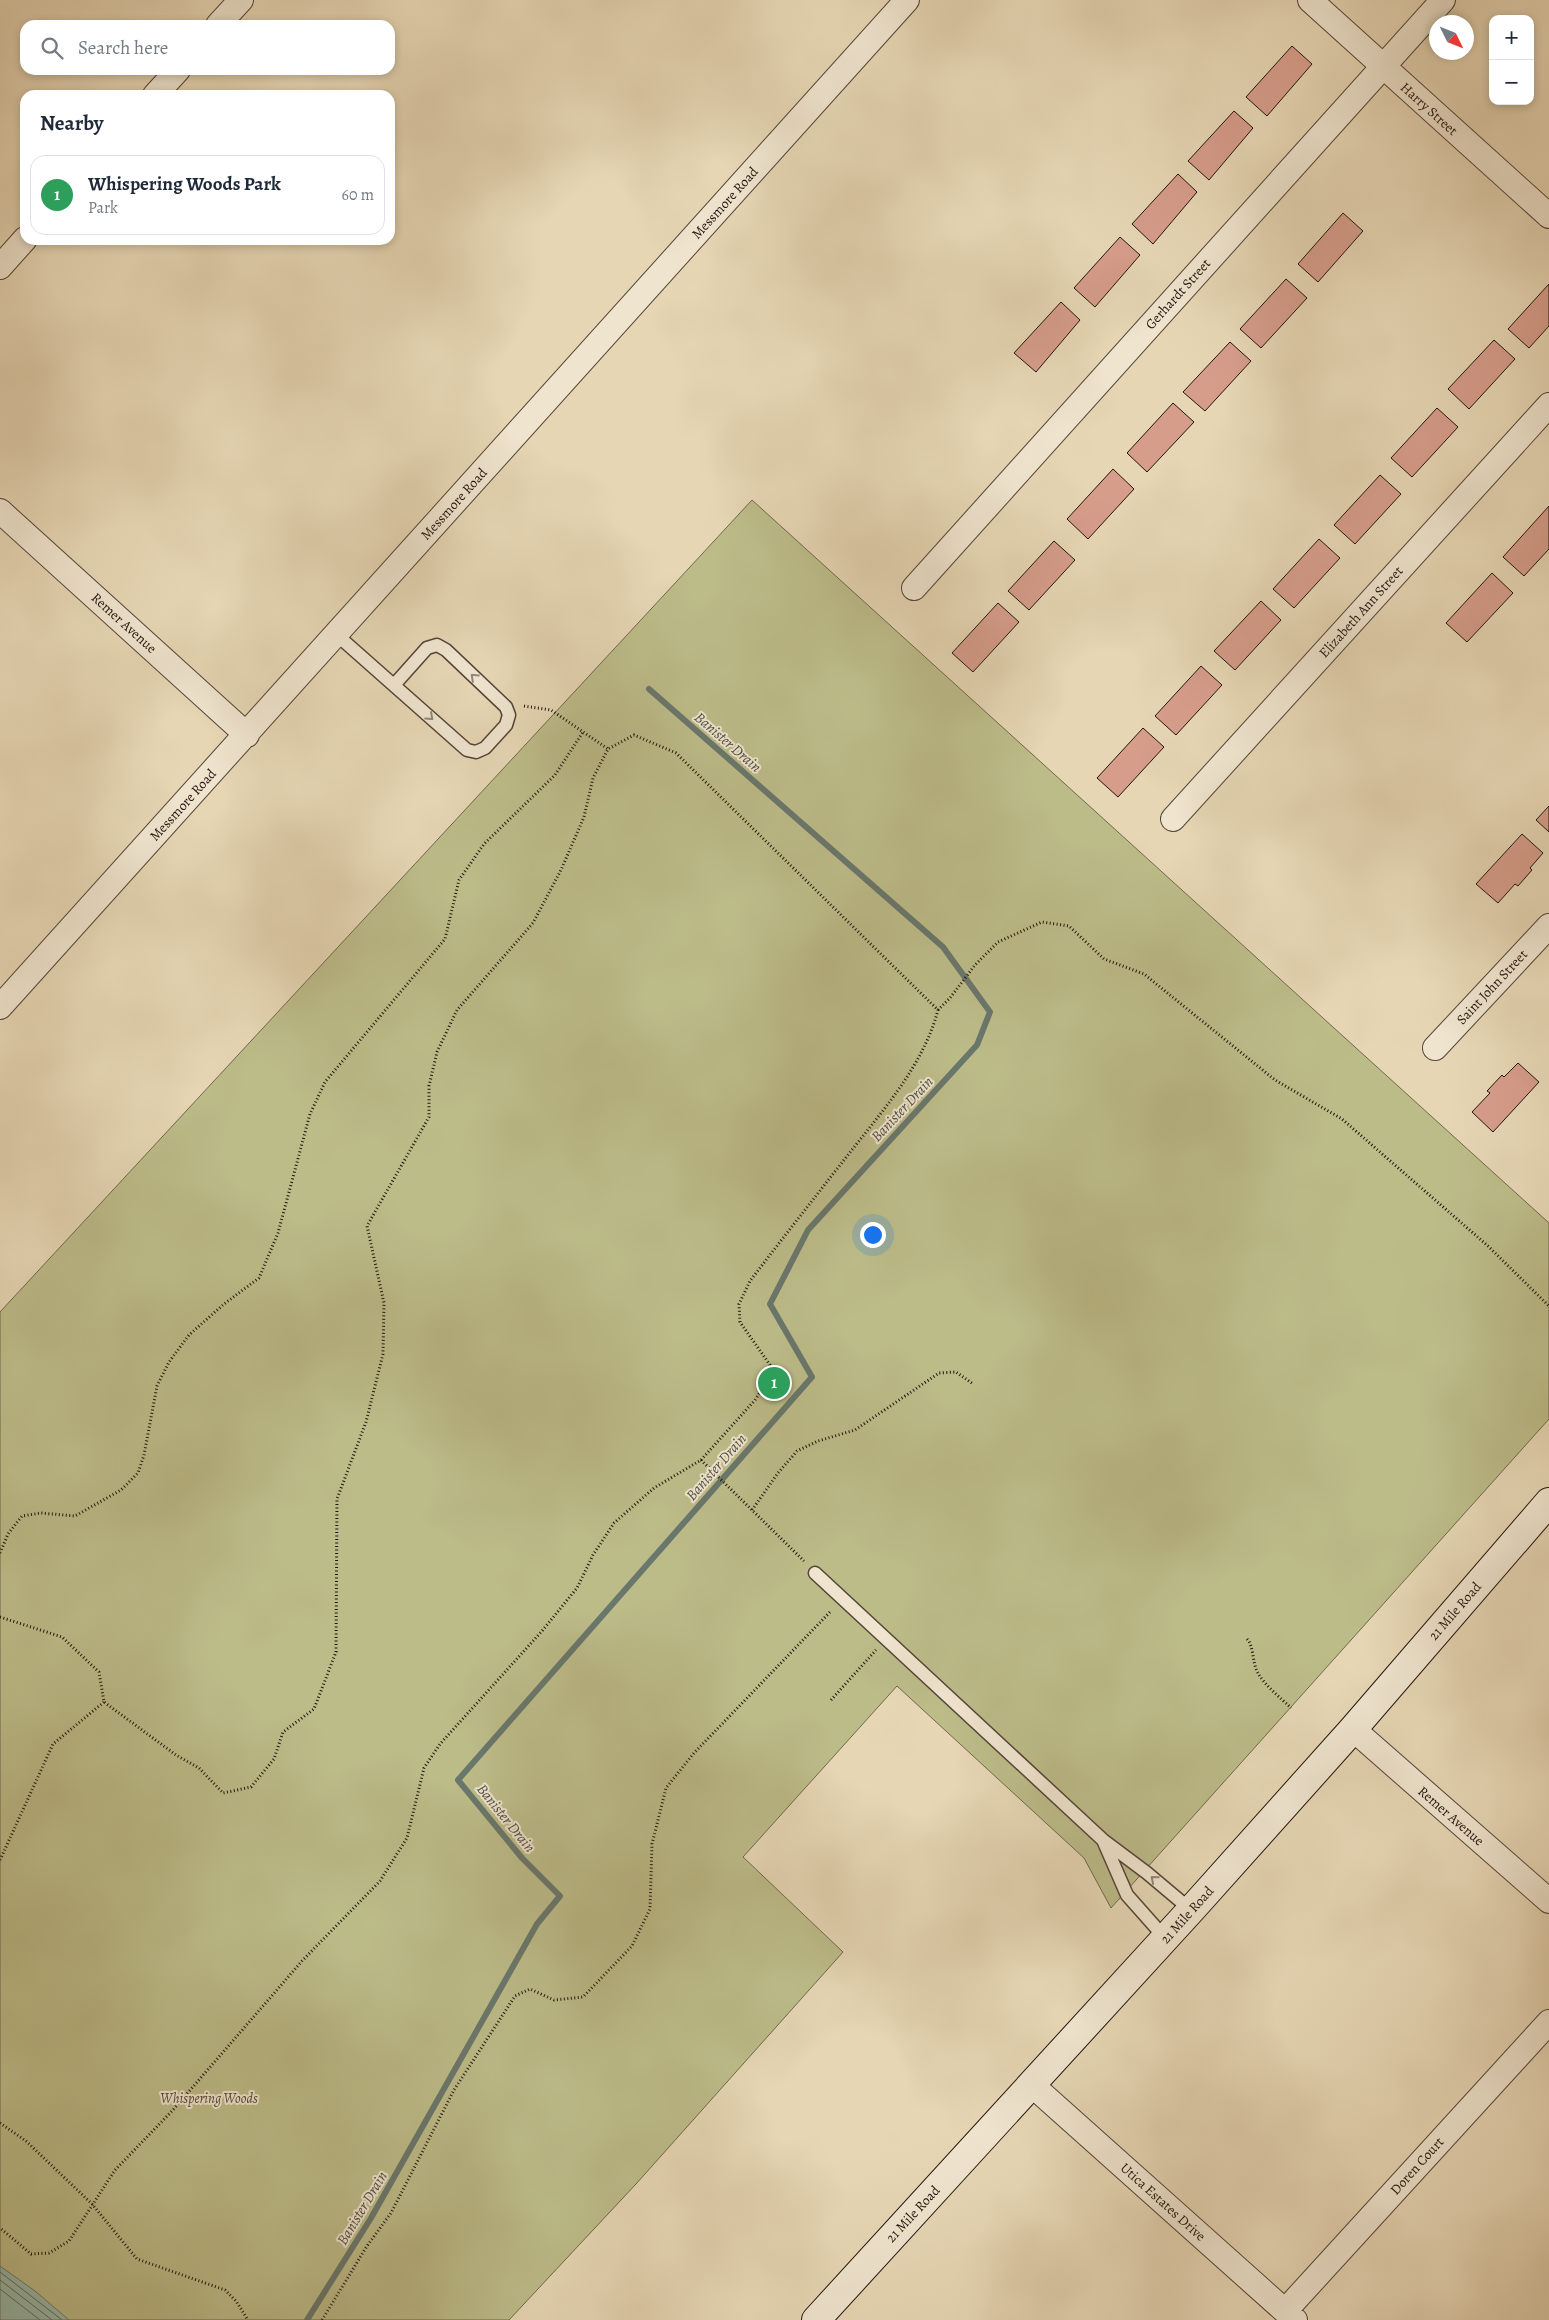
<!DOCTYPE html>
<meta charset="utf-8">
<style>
body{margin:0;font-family:Alegreya,serif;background:#f6f6f7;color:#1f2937}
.controls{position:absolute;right:15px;top:15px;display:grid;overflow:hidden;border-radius:10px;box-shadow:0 2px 8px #0003}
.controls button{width:45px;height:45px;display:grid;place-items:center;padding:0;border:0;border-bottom:1px solid #e0e1e3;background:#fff;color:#1f2937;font:25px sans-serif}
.compass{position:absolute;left:1429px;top:15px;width:45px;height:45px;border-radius:50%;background:#fff;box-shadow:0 2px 8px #0003;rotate:133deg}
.you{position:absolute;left:872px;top:1234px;width:18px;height:18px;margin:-12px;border:4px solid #fff;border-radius:50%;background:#1a73e8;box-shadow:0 0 0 8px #1a73e833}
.badge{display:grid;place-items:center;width:32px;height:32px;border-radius:50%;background:#8f2418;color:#fff;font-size:16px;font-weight:700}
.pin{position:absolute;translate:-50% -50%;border:2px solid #fff;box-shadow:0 1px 5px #0006}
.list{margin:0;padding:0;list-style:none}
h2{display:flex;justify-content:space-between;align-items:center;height:65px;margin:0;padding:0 20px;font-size:21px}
h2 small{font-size:16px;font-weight:400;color:#747a83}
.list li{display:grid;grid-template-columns:32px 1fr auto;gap:15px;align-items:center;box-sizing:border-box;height:80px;margin:0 10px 10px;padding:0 10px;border:1px solid #e0e1e3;border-radius:15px}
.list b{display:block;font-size:19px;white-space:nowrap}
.list p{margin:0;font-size:16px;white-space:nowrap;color:#747a83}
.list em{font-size:16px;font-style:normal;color:#747a83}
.icon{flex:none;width:28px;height:28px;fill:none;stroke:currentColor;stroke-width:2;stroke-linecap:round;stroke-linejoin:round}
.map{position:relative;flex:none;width:1549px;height:2320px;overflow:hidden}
.search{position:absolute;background:#fff;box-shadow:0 2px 8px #0003;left:20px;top:20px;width:375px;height:55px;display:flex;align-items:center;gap:12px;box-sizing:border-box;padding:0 18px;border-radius:15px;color:#747a83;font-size:19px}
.panel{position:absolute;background:#fff;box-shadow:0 2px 8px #0003;left:20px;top:90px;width:375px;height:155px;border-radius:15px}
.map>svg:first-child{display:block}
.green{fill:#bcbc89;stroke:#70684c}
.water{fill:#97b9aa;stroke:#69776c}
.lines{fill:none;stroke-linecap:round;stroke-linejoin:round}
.shore{stroke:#5d665c;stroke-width:1}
.stream{stroke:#69776c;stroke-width:6}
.building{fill:#d69d8b;stroke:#23140e}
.lane-casing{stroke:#544438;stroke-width:15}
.street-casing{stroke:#544438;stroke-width:26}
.secondary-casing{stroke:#23140e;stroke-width:30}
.path{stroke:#23140e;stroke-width:3;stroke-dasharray:1 2.5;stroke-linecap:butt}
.lane{stroke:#efe4ce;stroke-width:12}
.street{stroke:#efe4ce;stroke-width:24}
.secondary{stroke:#efe4ce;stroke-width:28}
.oneway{stroke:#938678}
.labels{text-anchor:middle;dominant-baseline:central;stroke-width:4;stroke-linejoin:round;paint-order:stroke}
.street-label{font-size:14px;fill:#23140e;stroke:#efe4ce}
.park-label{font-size:14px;font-style:italic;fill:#514633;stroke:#efe4ce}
.water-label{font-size:15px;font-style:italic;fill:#4c4e45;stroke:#efe4ce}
</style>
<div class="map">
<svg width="1549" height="2320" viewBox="0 0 1549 2320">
<rect width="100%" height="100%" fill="#e6d6b4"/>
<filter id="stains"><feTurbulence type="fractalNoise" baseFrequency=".004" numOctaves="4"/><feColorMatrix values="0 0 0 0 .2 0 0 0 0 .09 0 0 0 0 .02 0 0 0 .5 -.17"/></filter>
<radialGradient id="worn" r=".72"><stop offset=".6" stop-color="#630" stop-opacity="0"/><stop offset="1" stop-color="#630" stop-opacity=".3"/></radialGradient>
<path class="green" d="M752 500 1549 1223V1419L1111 1908 1084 1858 897 1686 743 1857 843 1952 636 2184 509 2320H35L0 2291V1312Z"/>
<path class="water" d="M0 2266 35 2291 69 2320H0Z"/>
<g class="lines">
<path class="shore" d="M0 2272 62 2320
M0 2280 52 2320
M0 2289 40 2320"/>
<path class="stream" d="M307 2320 371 2218 537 1924 560 1896 522 1858 458 1780 812 1377 770 1304 808 1230 977 1045 990 1012 943 947 649 689"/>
</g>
<path class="building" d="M1292 46 1312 64 1267 116 1246 97Z
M1234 111 1253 128 1209 180 1188 161Z
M1178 174 1197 192 1153 244 1132 224Z
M1343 213 1363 231 1318 282 1298 264Z
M1120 237 1140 255 1095 307 1074 288Z
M1286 279 1307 298 1261 348 1240 329Z
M1549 284V326L1529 348 1508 329Z
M1061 302 1080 320 1036 372 1014 353Z
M1494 340 1515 359 1469 409 1448 389Z
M1230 342 1251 361 1205 411 1183 392Z
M1173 403 1194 422 1147 472 1127 453Z
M1437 408 1458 427 1412 477 1391 458Z
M1113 469 1134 489 1088 539 1067 519Z
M1380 475 1401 494 1355 544 1334 525Z
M1549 506V549L1524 576 1503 557Z
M1319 539 1340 558 1294 608 1273 589Z
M1054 541 1075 560 1029 610 1008 591Z
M1492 573 1513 593 1467 642 1446 623Z
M1261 601 1281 620 1235 670 1214 651Z
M998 603 1019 622 973 672 952 653Z
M1201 666 1222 685 1176 735 1155 716Z
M1143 728 1164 747 1118 797 1097 778Z
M1549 806V832L1536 820Z
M1522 834 1543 853 1530 868 1532 870 1518 886 1515 884 1498 903 1476 884Z
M1518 1063 1539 1082 1493 1132 1472 1112 1490 1093 1487 1091 1502 1075 1504 1077Z"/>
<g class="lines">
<defs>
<path id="lane" d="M337 635 467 750 476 752 485 748 506 725 509 715 506 707 446 650 437 645 427 648 394 685
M815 1573 1103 1840
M1166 1939 1127 1895 1103 1840 1147 1873 1191 1910"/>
<path id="street" d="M1310 0 1549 216
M218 25 241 0
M155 95 178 70
M0 267 25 239
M0 511 247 735
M914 588 1443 0
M1173 819 1549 405
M0 1007 907 0
M1435 1048 1549 926
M1353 1729 1549 1901
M1032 2085 1295 2320
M1285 2311 1549 2022"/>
<path id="secondary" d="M816 2320 1191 1910 1353 1729 1549 1502"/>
</defs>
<use href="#lane" class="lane-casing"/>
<use href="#street" class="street-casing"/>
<use href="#secondary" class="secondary-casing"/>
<path class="path" d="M524 706 551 710 608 749
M938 1010 950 998 975 965 998 942 1042 922 1069 926 1104 959 1144 974 1275 1080 1342 1119 1488 1246 1549 1306
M701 1460 804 1561
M752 1510 778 1473 797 1451 818 1441 855 1430 939 1373 956 1372 973 1384
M0 1553 8 1534 22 1516 41 1513 75 1516 121 1490 138 1473 144 1455 157 1386 169 1362 189 1335 224 1304 259 1278 278 1233 310 1114 325 1082 445 939 459 880 484 844 555 775 583 732
M0 1617 62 1637 99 1672 104 1702 176 1755 199 1768 223 1793 251 1787 274 1759 283 1732 314 1709 336 1652 337 1499 366 1422 383 1354 384 1303 367 1226 429 1117V1086L437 1052 457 1010 533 923 561 870 584 817 593 778 608 749 634 735 676 753 938 1010C923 1066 883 1110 848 1155 815 1197 782 1239 750 1281L739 1304 740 1322 770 1365 766 1383 755 1400 701 1460 654 1488 614 1523 593 1555 577 1588 542 1631 440 1744 424 1768 407 1838 380 1881 302 1961 172 2111 115 2170 69 2241 49 2253 31 2254 0 2228
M1247 1639C1254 1646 1252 1663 1258 1673 1265 1686 1281 1698 1291 1708
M831 1700 876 1650
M0 1860 53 1744 104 1702
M0 2123 26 2141 92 2204 137 2259 225 2290 236 2301 248 2320
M322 2320 367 2246 391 2213 454 2090 515 1996 530 1989 554 2000 583 1997 632 1946 650 1909 652 1844 666 1788 694 1753 831 1611"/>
<use href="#lane" class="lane"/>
<use href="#street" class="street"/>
<use href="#secondary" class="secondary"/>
</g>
<defs><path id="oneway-chevron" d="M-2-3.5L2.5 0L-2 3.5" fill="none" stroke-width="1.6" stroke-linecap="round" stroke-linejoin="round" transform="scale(1.25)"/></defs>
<g class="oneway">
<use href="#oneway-chevron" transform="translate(474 677) rotate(-137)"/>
<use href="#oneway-chevron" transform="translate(430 717) rotate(42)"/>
<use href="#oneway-chevron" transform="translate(1154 1879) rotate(-140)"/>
</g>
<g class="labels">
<g class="street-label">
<text transform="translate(1429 109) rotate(42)">Harry Street</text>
<text transform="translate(725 203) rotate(-48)">Messmore Road</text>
<text transform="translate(1178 294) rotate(-48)">Gerhardt Street</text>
<text transform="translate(454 504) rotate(-48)">Messmore Road</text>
<text transform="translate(1361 612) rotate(-48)">Elizabeth Ann Street</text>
<text transform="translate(124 623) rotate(42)">Remer Avenue</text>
<text transform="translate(183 805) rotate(-48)">Messmore Road</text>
<text transform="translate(1492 987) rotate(-47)">Saint John Street</text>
<text transform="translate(1455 1611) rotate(-49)">21 Mile Road</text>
<text transform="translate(1451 1816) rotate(41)">Remer Avenue</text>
<text transform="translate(1187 1915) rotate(-48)">21 Mile Road</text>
<text transform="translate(1417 2166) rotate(-48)">Doren Court</text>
<text transform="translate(1163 2202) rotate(42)">Utica Estates Drive</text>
<text transform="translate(913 2214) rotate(-47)">21 Mile Road</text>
</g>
<g class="park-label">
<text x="209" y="2098">Whispering Woods</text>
</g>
<g class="water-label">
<text transform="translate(728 742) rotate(41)">Banister Drain</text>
<text transform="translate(902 1109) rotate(-47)">Banister Drain</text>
<text transform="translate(716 1467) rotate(-49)">Banister Drain</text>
<text transform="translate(506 1818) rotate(51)">Banister Drain</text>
<text transform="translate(362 2208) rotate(-59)">Banister Drain</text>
</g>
</g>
<rect width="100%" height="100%" filter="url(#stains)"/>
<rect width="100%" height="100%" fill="url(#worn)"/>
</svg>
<div class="controls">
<button>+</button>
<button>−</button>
</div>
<svg class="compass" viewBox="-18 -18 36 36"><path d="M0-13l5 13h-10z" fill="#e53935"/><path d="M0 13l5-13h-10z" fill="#747a83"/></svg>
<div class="you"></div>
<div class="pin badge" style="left:774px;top:1383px;background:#2e9e5b">1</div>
<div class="search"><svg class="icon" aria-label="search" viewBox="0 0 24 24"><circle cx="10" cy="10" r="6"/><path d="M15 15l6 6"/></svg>Search here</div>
<section class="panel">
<h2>Nearby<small></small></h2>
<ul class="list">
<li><span class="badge" style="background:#2e9e5b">1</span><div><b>Whispering Woods Park</b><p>Park</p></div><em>60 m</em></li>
</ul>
</section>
</div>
